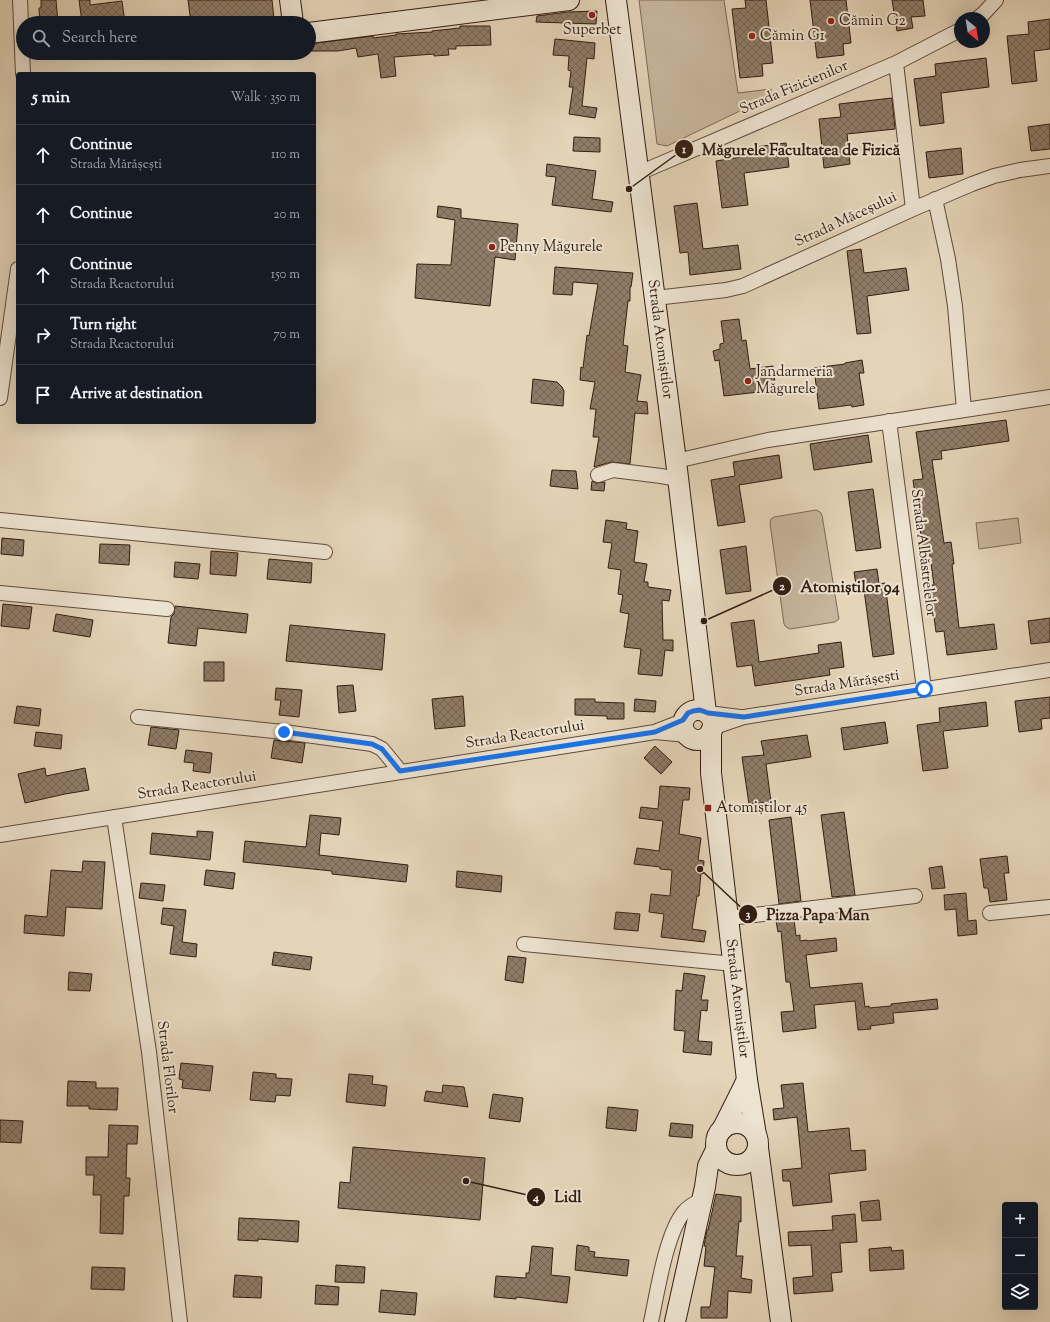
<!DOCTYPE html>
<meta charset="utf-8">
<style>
body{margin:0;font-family:"Sorts Mill Goudy",serif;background:#20242c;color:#f1f3f6}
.controls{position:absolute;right:12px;bottom:12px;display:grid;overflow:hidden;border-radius:4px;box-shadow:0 4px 16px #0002}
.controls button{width:36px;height:36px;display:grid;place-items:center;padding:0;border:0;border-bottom:1px solid #363941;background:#171b24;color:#f1f3f6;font:20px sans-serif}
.compass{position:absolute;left:954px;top:12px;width:36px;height:36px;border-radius:50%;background:#171b24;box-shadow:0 4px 16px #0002;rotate:150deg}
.stop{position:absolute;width:12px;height:12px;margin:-9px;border:3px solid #1a73e8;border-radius:50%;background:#fff}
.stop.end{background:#1a73e8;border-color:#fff;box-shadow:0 1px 4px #0008}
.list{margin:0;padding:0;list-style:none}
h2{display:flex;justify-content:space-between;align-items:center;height:52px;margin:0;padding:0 16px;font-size:17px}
h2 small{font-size:13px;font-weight:400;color:#9ea1a6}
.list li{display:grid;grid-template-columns:26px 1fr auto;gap:12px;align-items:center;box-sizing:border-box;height:60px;padding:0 16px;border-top:1px solid #363941}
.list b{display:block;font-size:15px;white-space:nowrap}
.list p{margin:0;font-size:13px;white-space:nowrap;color:#9ea1a6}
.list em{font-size:13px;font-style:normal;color:#9ea1a6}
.icon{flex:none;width:22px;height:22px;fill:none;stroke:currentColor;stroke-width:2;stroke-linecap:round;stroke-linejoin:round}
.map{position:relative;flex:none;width:1050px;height:1322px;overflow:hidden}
.search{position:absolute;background:#171b24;box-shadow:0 4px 16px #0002;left:16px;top:16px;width:300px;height:44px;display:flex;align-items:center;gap:10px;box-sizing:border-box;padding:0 14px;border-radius:22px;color:#9ea1a6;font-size:15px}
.panel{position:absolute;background:#171b24;box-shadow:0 4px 16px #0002;left:16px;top:72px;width:300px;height:352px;border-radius:4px}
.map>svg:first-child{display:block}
.green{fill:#c6b59c;stroke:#7c6957}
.building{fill:url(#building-cross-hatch);stroke:#321d12}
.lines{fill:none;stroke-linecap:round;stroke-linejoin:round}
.minor-casing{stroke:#5e4b3c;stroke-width:16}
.secondary-casing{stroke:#321d12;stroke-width:22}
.minor{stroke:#ede3d1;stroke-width:14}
.secondary{stroke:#ede3d1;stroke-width:20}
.route{stroke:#1a73e8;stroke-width:5}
.poi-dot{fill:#8f2418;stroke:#ede3d1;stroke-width:1.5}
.labels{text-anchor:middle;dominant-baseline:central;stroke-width:4;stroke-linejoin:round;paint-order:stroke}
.poi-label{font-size:15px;fill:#321d12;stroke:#ede3d1;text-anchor:start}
.street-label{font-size:15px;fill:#321d12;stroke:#ede3d1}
.leader{fill:none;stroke:#321d12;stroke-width:1.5}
.callout-dot{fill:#321d12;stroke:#ede3d1;stroke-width:1.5}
.mark-label{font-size:12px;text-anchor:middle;font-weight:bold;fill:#fff}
.callout-label{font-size:16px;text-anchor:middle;font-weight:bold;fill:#321d12;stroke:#ede3d1;stroke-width:4;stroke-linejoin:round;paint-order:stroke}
</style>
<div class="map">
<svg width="1050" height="1322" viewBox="0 0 1050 1322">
<defs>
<pattern id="building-cross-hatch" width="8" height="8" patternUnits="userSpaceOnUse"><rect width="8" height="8" fill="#8f7c68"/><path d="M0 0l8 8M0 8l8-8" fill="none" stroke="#756554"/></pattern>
</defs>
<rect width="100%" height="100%" fill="#e4d4b8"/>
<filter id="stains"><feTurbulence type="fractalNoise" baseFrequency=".005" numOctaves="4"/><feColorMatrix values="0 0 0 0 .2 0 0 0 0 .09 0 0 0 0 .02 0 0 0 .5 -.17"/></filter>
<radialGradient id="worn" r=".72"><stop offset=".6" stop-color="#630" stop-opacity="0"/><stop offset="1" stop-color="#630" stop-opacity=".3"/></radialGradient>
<path class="green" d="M639 0H724L738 93 771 89V96L667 146 657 144Z
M816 510 820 512 822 515 839 619 835 622 790 629 786 627 784 624 770 523 771 519 774 517Z
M1018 518 1021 543 979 549 976 523Z"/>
<path class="building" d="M41 0H56L58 23H40L39 8H41Z
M79 0H90V5L122 1 125 23H82Z
M188 0H272L274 19 243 23H191Z
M745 0H766L773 63 762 64 763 76 740 78 732 9 746 8Z
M810 0H846L851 43 843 44 844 55 817 58Z
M892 0H923L925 16 911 17 913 28 897 31Z
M597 11 596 24 536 22 537 16 568 12Z
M1050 19V49L1034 51 1037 81 1012 84 1007 36 1029 34 1028 22Z
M460 26H490L491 45 456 46V49H448L449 55 434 56V54L394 57 396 76 381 78 378 54 358 57 356 48 338 51H309V44L373 36V38L396 35V34L432 32V31L460 28Z
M555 39 595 43 594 59 587 58 582 106 597 108 595 118 569 114 573 87H569L571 71 568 70 569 56 553 55Z
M986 58 989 87 941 93 944 123 920 126 914 79 936 76 935 64Z
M892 98 895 129 847 134 850 164 824 168 819 119 841 117 839 104Z
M1050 124V149L1031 151 1028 127Z
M574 137 600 138V152L573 151Z
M786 143 789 167 744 173 748 205 722 208 716 161 741 157 740 149Z
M961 148 963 174 929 178 926 152Z
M547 164 596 171 592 199 613 202 611 212 552 205 556 177 546 176Z
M697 203 703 249 738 245 741 269 690 275 688 252 680 253 674 206Z
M438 206 461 209V218L518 224 515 260 495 257 490 306 415 298 417 264 451 265 455 220 437 217Z
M861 249 864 273 906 268 909 290 867 296 871 333 857 334 847 251Z
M555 267 633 273 631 287H630V301H628L623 345 628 346 625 372 641 375 637 401 647 402 648 414 635 413 630 464 611 462 594 467 599 437H593L596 409H590L595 382 580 380 581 367 583 368 587 335 589 336 598 284 573 282 572 295 553 294Z
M739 319 742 341 746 340 750 369 773 366 776 390 724 396 719 360 715 361 713 351 720 349V344L724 343 721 321Z
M862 360 864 373H859L864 405 852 407 851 405 819 409 814 368 845 364V363Z
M533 379 557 382 562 387 564 391 563 406 531 403Z
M1006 420 1009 441 941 451 942 459 932 460 944 543 951 542 954 564H952L959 628 994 624 997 649 947 655 944 631 936 632 930 585H934L929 549H923L913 480 923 479 916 432Z
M868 435 872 462 814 470 810 444Z
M779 455 782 478 739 485 745 522 718 526 711 480 735 476 733 462Z
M552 470 576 471 578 489 550 486Z
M592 481 597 483 605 482 604 491 591 490Z
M873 489 881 548 856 551 848 492Z
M606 520 627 523 626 529 638 531 634 562 647 564 644 582H648V587L671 590 669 601 662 600 663 640H673V651L665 650 662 676 638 674 641 649 624 647 629 614 620 612 623 595 618 594 621 570 608 568 612 543 603 542Z
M2 538 24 540 23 556 1 554Z
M100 544 130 545 129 565 99 563Z
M746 546 751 591 726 594 720 550Z
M211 551 238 553 236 576 210 574Z
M269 559 312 563 311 583 267 579Z
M175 562 200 564 198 579 174 577Z
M877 569 879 584 885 583 894 654 873 657 864 590 857 591 854 572Z
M3 604 32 607 29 629 1 626Z
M175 606 248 614 246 633 198 628 196 646 168 643 171 617 174 614Z
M56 614 93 620 90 637 53 631Z
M1050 618V642L1031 644 1028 621Z
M754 620 759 662 819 653 818 645 841 642 844 667 829 669 830 675 755 686 752 665 737 667 731 623Z
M290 625 385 634 382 670 286 661Z
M204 662H224V681H204Z
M353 685 356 711 339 713 337 686Z
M276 688 302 690 299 717 279 715 281 700H275Z
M463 696 465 726 435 729 432 699Z
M1050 697V718L1041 719 1042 729 1019 732 1015 701Z
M575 699H595V702L624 703V719H607V716L575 715Z
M635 699 656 701 655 712 634 711Z
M986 702 988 726 943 731 948 768 923 771 917 725 940 722 939 708Z
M17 706 41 709 39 726 14 723Z
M885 722 888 743 844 750 841 728Z
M151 727 179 730 176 749 148 745Z
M36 732 62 735 61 749 34 746Z
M807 735 811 757 766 764 771 802 749 804 742 757 764 755 761 741Z
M274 740 305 743 302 763 271 758Z
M655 746 672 762 661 774 644 758Z
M186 750 212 753 210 773 193 771 194 763 184 762Z
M45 768 46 776 85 768 89 790 65 794 25 803 18 774Z
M660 786 690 788 689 800H683L679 834 701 838 698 860 704 861 703 874 701 873 699 896H697L692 929 706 931 704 942 661 937 664 914 649 912 651 894 670 896 672 870 660 869V867L634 864 637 848 659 851 663 821 639 818 641 807 658 809Z
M844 812 855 895 832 897 821 815Z
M310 815 341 818 339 835 321 833 319 855 408 865 406 882 332 874V871L243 862 245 841 306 847Z
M791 817 801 901 779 904 769 820Z
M197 831 213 832 210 860 150 854 152 833 197 837Z
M1007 856 1009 873H1004L1007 900 990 902 988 888H984L980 859Z
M83 861 105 862 102 909 66 907 64 936 24 933 25 915 47 917 51 870 82 872Z
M942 866 945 888 932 889 929 868Z
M206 870 235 873 233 889 204 885Z
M457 871 502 876 501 892 456 887Z
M141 883 165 885 163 901 139 898Z
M966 893 968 921 976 920 977 934 958 936 956 909 945 910 944 895Z
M163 908 186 910 182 942 197 944 196 957 170 954 174 926 161 924Z
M616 912 640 914 638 931 614 929Z
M794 919 796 936 800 935V941L807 940V941L836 938 837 951 806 955 810 988 862 983 865 1007 869 1006V1008L891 1006V1004L937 999 938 1009 893 1013 894 1023 870 1026 871 1029 858 1030 855 1001 814 1005 816 1028 783 1032 781 1012 794 1011 790 982H786L781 931 778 932 776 921Z
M274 952 312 957 310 970 272 965Z
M508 956 526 958 523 983 505 980Z
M69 972 92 974 90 991 68 990Z
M684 973 705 976 701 1000H708L707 1011 701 1010 698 1041 712 1042 711 1055 683 1052 685 1031 674 1030 676 990 682 991Z
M181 1063 213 1066 210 1091 182 1088 183 1080 179 1079Z
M253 1072 276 1074V1078L292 1079 290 1096 276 1095 275 1102 250 1100Z
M349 1074 373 1076 372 1084 387 1086 385 1106 346 1102Z
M68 1081 96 1082V1088H118L117 1110 89 1109V1106H67Z
M803 1083 808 1132 849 1128 851 1151 865 1150 866 1170 829 1174 832 1202 793 1206 790 1181H783L782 1170 802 1168 797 1117 774 1120 773 1109 784 1108 781 1085Z
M443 1085 464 1087 468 1107 424 1101 426 1091 442 1093Z
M493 1094 523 1098 520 1122 489 1118Z
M608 1107 638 1110 636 1131 606 1128Z
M0 1120 23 1121 21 1143 0 1142Z
M671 1123 693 1125 692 1138 669 1136Z
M109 1125 138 1126 137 1144H127L126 1178H130L129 1196H124L123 1234 100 1233 101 1195H93L94 1175H86V1157H108Z
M353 1147 485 1158 480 1220 338 1208 340 1182 350 1183Z
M716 1194 741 1197V1222L739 1221 736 1256H743L741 1278 752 1280 751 1293 728 1291 727 1318H701V1307H710L715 1267 704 1266 706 1246H704L707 1230H708Z
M879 1200 881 1220 862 1221 860 1202Z
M855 1214 857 1242 840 1243 842 1272 831 1273 833 1291 794 1294 793 1278 813 1276 811 1245 789 1246 788 1232 833 1230 832 1216Z
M239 1218 299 1221 298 1242 258 1239V1241L238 1240Z
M577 1245 589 1247V1251L595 1252 594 1257 629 1260 627 1276 575 1270Z
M532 1246 553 1248 551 1275 570 1277 567 1303 516 1297V1299L494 1297 496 1276 526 1278V1273H529Z
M891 1247 892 1251 903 1250 904 1269 870 1271 869 1249Z
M336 1265 365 1267 364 1283 335 1282Z
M92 1267 125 1268 124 1290 91 1289Z
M235 1275 262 1277 261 1298 233 1297Z
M316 1285 339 1287 338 1305 315 1304Z
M381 1290 417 1293 415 1315 379 1312Z"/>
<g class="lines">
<defs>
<path id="minor" d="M20 0 23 74
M978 18 983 14 996 0
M896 63 913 209
M639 173 896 63 960 30
M935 199 948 259 955 306 964 410
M655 298 726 290 743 286 913 209 972 184 994 176 1020 170 1050 166
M0 398 18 269
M889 421 924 689
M676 461 768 440 1050 397
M598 475 613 470 661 476 678 479
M0 520 325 552
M0 593 167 609
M708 713 740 717
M138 717 284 732 372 744 382 749 400 771
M712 728 744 717 1050 670
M657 731 683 721
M114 817 149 1052 180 1322
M0 835 630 736 655 732 687 735
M990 913 1050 907
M729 918 915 896
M524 944 734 964
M651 1322C657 1294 666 1233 684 1212 689 1206 695 1203 702 1200"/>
<g id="secondary">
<path d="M290 0 293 23"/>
<path id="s1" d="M616 0 676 461 706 712"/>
<path d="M309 33 569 0"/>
<circle cx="698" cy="725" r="15"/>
<path id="s2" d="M711 731V773L747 1080 756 1135"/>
<circle cx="737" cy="1144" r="21"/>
<path d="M723 1128 747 1080"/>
<path d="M758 1148 781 1322"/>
<path d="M675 1322 705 1187 708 1166 716 1150"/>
</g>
</defs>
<use href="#minor" class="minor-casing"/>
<use href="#secondary" class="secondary-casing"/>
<use href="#minor" class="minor"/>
<use href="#secondary" class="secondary"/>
</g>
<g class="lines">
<path class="route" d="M284 732 372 744 382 749 400 771 655 732 683 720 688 713 693 711 700 710 708 713 744 717 924 689"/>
</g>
<g class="poi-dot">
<circle cx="592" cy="15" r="4"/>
<circle cx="831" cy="21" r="4"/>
<circle cx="752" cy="36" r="4"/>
<circle cx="492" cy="247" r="4"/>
<circle cx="748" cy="381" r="4"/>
<rect x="704" y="804" width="8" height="8" rx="2"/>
</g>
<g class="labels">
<g class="poi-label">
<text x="839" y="21">Cămin G2</text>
<text x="592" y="30" text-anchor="middle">Superbet</text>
<text x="760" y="36">Cămin G1</text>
<text x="500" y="247">Penny Măgurele</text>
<text x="756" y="372">Jandarmeria<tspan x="756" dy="17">Măgurele</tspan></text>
<text x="716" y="808">Atomiștilor 45</text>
</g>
<g class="street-label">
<text transform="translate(794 88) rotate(-23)">Strada Fizicienilor</text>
<text transform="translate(846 220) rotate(-25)">Strada Măceșului</text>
<text stroke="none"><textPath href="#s1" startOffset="342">Strada Atomiștilor</textPath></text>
<text transform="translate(923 553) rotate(83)">Strada Albăstrelelor</text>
<text transform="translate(847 684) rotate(-9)">Strada Mărășești</text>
<text transform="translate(525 735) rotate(-9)">Strada Reactorului</text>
<text transform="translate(197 786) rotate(-9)">Strada Reactorului</text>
<text stroke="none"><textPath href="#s2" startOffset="269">Strada Atomiștilor</textPath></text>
<text transform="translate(167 1067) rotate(83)">Strada Florilor</text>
</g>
</g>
<path class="leader" d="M629 189L684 149M704 621L782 586M700 869L748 914M466 1181L536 1197"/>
<g class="callout-dot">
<circle cx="629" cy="189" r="4"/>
<circle cx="704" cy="621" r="4"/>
<circle cx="700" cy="869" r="4"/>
<circle cx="466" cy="1181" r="4"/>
<circle cx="684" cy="149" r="10"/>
<circle cx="782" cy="586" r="10"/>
<circle cx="748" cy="914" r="10"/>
<circle cx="536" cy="1197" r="10"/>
</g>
<g class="mark-label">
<text x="684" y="153">1</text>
<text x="782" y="590">2</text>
<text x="748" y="918">3</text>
<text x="536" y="1201">4</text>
</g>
<g class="callout-label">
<text x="801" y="155">Măgurele Facultatea de Fizică</text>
<text x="850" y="592">Atomiștilor 94</text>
<text x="818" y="920">Pizza Papa Man</text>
<text x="568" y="1202">Lidl</text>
</g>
<rect width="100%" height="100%" filter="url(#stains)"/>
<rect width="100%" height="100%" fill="url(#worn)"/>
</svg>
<div class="controls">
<button>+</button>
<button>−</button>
<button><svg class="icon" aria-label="layers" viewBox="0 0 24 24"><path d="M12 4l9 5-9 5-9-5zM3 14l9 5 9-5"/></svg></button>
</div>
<svg class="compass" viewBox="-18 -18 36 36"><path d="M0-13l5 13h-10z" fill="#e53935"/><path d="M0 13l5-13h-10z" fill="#9ea1a6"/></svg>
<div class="stop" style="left:924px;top:689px"></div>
<div class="stop end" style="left:284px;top:732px"></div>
<div class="search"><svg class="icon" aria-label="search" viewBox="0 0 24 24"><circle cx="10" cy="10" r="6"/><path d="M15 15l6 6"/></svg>Search here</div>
<section class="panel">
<h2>5 min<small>Walk · 350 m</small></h2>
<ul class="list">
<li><svg class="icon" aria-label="ahead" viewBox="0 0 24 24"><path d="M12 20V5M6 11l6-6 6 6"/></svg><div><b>Continue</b><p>Strada Mărășești</p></div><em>110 m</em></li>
<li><svg class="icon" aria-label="ahead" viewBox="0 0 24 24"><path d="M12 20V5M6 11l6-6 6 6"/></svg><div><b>Continue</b></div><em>20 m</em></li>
<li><svg class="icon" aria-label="ahead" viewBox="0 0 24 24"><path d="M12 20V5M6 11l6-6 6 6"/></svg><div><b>Continue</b><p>Strada Reactorului</p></div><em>150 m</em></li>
<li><svg class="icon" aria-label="right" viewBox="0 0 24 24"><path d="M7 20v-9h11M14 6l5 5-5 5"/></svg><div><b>Turn right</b><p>Strada Reactorului</p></div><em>70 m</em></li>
<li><svg class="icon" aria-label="arrive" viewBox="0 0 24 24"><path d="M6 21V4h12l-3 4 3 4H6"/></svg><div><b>Arrive at destination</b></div></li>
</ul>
</section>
</div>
